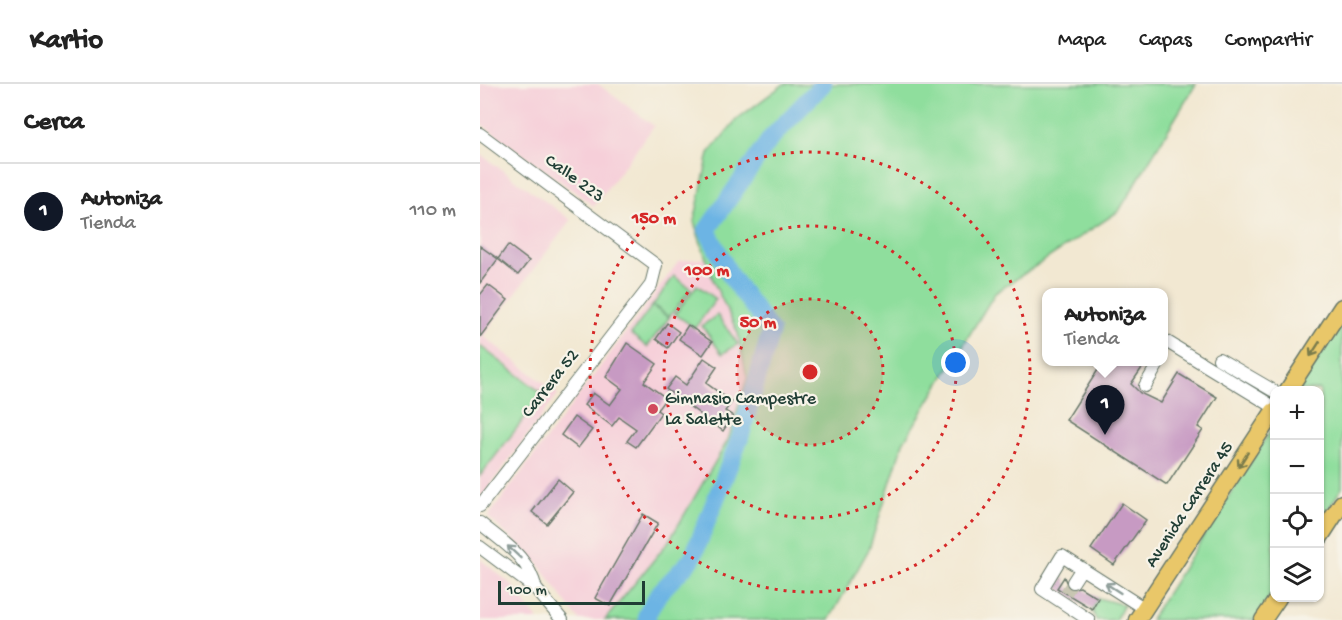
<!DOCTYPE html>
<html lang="es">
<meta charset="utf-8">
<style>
body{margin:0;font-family:"Gochi Hand",sans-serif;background:#f2f2f2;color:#222}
.controls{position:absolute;right:18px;bottom:18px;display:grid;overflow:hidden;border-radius:12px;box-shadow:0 2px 4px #0004}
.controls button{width:54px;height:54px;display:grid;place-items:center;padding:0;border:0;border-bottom:2px solid #e0e0e0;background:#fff;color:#222;font:30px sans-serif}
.scale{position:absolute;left:18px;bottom:15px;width:147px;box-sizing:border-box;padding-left:6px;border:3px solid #1f3d34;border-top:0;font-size:16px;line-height:21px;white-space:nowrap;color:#1f3d34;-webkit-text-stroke:4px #f7f3e8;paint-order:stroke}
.you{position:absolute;left:476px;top:279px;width:21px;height:21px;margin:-15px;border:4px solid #fff;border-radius:50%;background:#1a73e8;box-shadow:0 0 0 9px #1a73e833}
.badge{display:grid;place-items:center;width:39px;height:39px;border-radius:50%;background:#111827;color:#fff;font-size:20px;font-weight:700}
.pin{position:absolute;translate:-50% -50px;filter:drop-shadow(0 2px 3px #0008)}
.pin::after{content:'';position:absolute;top:32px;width:21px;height:18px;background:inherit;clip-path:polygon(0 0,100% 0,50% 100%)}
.popup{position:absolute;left:562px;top:204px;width:126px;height:78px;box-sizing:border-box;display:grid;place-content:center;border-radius:12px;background:#fff;filter:drop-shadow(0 2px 4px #0005);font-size:20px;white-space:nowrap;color:#767676}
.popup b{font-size:22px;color:#222}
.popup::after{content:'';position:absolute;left:50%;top:100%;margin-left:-12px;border:12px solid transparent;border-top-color:#fff}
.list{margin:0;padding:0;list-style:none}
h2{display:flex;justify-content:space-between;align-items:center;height:78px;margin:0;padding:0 24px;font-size:26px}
h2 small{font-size:20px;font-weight:400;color:#767676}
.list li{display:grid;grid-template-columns:39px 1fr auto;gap:18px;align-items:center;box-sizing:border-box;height:96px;padding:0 24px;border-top:2px solid #e0e0e0}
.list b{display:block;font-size:22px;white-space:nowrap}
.list p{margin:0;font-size:20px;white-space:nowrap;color:#767676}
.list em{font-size:20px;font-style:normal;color:#767676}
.icon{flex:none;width:33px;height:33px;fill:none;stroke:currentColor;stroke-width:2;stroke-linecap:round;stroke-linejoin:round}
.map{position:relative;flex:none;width:862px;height:536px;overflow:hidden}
header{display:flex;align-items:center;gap:36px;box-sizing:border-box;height:84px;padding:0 30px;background:#fff;border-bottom:2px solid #e0e0e0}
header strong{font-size:28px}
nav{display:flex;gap:33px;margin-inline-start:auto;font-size:21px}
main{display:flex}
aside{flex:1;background:#fff}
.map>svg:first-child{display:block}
.built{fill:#f6cfd9}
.green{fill:#8fde9d;stroke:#578e68;stroke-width:1.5}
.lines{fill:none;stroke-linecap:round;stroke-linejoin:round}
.river{stroke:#6cb4e4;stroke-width:18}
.building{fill:#c79ac3}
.minor-tunnel{stroke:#c8c6b2;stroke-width:12;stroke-dasharray:12 6;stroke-linecap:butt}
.minor-casing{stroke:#69796b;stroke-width:14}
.highway-casing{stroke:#69796b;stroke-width:19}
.minor{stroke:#fff;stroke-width:12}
.highway{stroke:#e9c769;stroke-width:16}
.oneway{stroke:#7a7b4c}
.oneway2{stroke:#8f9e9a}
.ring{fill:none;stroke:#d62828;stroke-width:3;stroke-dasharray:3 6}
.poi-dot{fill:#d1495b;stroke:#f7f3e8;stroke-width:2}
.labels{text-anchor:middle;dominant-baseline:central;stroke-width:4.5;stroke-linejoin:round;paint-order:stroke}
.street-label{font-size:18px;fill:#1f3d34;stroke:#f7f3e8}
.poi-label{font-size:18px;fill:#1f3d34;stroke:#f7f3e8;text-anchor:start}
.centre{fill:#d62828;stroke:#f7f3e8;stroke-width:3}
.ring-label{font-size:18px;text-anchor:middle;font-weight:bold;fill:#d62828;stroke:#f7f3e8;stroke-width:4.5;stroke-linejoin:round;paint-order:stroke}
</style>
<header>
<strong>Kartio</strong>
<nav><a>Mapa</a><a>Capas</a><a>Compartir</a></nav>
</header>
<main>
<aside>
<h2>Cerca<small></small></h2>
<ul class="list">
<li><span class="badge">1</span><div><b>Autoniza</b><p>Tienda</p></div><em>110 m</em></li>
</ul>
</aside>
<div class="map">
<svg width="862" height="536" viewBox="0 0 862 536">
<rect width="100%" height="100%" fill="#f7f3e8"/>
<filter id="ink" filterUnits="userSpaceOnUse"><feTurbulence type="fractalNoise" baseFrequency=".0167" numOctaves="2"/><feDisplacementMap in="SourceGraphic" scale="12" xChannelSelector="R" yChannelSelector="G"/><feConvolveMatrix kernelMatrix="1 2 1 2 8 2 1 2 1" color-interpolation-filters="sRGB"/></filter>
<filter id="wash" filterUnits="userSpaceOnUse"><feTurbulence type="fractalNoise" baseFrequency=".008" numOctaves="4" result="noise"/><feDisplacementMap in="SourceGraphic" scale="24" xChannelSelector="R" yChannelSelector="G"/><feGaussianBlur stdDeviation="1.35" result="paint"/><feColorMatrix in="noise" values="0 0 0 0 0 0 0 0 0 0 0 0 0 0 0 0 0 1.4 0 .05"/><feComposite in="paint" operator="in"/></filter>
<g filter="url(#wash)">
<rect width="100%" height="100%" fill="#f2e8d2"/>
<path class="built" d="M0 0H118L174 42 114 122 0 39Z
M0 70 91 136 3 252 78 310 0 415Z
M226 174 235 199 258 249 267 294 248 356 189 457 125 536H99L58 479 8 433 199 177Z
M0 475 31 500 58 536H0Z"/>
<path class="green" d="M304 0H716L639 127 515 209 423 359 389 465 349 536H125L189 457 248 356 267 294 258 249 234 199 214 138 229 69 257 35Z
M194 192 211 205 189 233 173 221Z
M217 201 236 215 215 244 195 230Z
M172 222 189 234 167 263 151 250Z
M237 231 258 260 242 270 222 242Z
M862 238V404L840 438V306H817Z
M0 262 63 310 0 392Z
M794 341V506L775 536H670Z
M618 514 644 521 635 536H616L612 525Z"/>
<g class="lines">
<path class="river" d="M167 536V530L179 509 212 475 260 354 291 247 251 193 227 146 291 54 343 0"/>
</g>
<g id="blocks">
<path class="building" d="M28 161 49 177 38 191 18 175Z
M0 162 18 175 0 199Z
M8 201 28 216 0 253V211Z
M187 239 199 248 188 264 176 255Z
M208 241 232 258 223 271 199 255Z
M147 259 177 280 164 298 186 314 177 326 181 329 156 363 147 357 156 345 139 333 132 342 104 321 113 309 130 321 142 305 126 293Z
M224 274 237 283 226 299 252 318 245 327 253 332 243 347 186 305 195 293 206 301Z
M623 278H666L651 300 660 309 681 319 699 290 737 313 718 343 723 346 687 401 586 336Z
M94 333 112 346 98 364 81 351Z
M78 395 93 408 67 440 52 428Z
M642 419 666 436 634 481 611 465Z
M163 430 178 439 130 522 115 514Z
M584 493 589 505 600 503 618 514 612 525 577 504Z"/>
</g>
</g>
<g filter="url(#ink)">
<use href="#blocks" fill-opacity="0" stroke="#69796b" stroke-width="1.5"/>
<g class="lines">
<path class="minor-tunnel" d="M586 509 593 498"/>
<defs>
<path id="minor" d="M0 50 176 181 171 201 0 422
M684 256 794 323
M739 275 794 307
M665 302 679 278
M0 439C25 460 48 472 56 505
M0 463 56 505 82 536
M593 498 602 484
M609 536 562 505 582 472 665 525"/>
<path id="highway" d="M808 306 862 223
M840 453 862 419
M657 536 794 327
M783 536 798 514"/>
</defs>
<use href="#minor" class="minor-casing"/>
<use href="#highway" class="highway-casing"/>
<use href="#minor" class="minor"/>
<use href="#highway" class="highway"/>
</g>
<defs><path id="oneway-shaft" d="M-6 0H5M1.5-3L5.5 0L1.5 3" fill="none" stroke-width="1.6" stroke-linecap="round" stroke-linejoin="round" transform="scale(1.5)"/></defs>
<g class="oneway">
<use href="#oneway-shaft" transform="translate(835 265) rotate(123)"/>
<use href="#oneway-shaft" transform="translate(763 376) rotate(123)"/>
</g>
<g class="oneway2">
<use href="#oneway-shaft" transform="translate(34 468) rotate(-137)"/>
<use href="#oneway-shaft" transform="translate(633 504) rotate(-147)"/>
</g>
</g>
<circle cx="330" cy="288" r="73" fill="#d62828" fill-opacity=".12"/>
<g class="ring">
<circle cx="330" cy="288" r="73"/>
<circle cx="330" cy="288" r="146"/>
<circle cx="330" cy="288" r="220"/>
</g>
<circle class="poi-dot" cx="173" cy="325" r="6"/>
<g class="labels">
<g class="street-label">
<text transform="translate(94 95) rotate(36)">Calle 223</text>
<text transform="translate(71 300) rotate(-52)">Carrera 52</text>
<text transform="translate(710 421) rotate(-57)">Avenida Carrera 45</text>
</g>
<g class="poi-label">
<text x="185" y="315">Gimnasio Campestre<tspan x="185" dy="21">La Salette</tspan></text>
</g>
</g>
<circle cx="330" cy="288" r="9" class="centre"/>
<g class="ring-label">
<text x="174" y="139">150 m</text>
<text x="227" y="191">100 m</text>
<text x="278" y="243">50 m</text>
</g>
</svg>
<div class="controls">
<button>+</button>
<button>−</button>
<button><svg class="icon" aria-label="locate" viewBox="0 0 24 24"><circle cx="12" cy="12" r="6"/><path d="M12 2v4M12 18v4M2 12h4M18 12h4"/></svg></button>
<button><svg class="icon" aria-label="layers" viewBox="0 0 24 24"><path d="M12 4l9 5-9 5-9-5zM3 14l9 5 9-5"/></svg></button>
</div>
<div class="scale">100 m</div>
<div class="you"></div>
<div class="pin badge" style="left:625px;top:351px">1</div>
<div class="popup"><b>Autoniza</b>Tienda</div>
</div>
</main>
